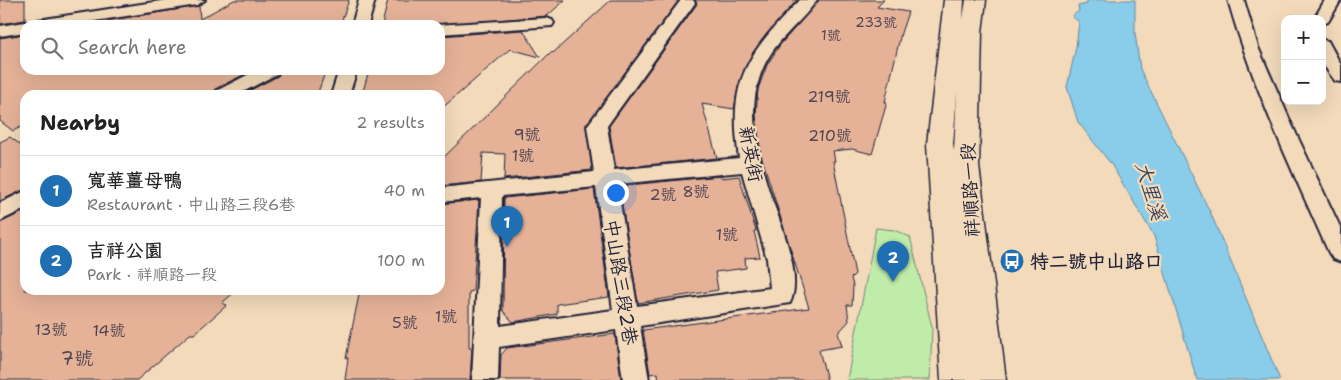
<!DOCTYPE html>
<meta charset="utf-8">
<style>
body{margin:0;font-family:"Shantell Sans","LXGW WenKai TC",sans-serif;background:#f2f2f2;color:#222}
.controls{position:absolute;right:15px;top:15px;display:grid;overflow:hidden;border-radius:10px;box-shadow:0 5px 20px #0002}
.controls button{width:45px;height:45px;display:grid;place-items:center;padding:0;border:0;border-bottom:1px solid #e0e0e0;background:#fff;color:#222;font:25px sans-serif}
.you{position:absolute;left:615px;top:192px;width:18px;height:18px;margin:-12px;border:4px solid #fff;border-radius:50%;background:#1a73e8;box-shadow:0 0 0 8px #1a73e833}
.badge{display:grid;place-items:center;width:32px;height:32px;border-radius:50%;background:#1f6fb2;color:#fff;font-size:16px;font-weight:700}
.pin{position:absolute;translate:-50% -41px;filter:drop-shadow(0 1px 2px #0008)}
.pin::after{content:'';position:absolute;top:26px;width:18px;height:15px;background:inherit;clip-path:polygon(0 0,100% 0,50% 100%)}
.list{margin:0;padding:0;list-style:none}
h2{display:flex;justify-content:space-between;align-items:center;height:65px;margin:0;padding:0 20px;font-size:21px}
h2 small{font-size:16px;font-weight:400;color:#767676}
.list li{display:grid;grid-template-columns:32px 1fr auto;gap:15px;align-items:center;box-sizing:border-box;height:70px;padding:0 20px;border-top:1px solid #e0e0e0}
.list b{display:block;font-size:19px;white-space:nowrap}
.list p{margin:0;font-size:16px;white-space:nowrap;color:#767676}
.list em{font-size:16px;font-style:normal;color:#767676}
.icon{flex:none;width:28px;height:28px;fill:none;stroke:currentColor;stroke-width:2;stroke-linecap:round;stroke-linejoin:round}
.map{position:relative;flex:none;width:1341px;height:380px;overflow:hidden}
.search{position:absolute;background:#fff;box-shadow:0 5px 20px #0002;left:20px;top:20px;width:425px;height:55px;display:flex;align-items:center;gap:12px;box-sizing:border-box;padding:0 18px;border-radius:15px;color:#767676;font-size:19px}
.panel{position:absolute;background:#fff;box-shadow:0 5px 20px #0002;left:20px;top:90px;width:425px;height:205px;border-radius:15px}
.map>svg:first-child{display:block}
.green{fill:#c0ecaa;stroke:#718772}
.water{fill:#89cdea;stroke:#6089a4}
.building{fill:#e5b298;stroke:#22223b}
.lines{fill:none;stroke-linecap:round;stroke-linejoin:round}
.street-casing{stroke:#22223b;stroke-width:4}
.secondary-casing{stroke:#22223b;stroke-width:3}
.street{fill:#f2daba;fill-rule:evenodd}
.secondary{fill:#f2daba;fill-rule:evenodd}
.labels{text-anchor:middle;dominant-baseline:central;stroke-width:4.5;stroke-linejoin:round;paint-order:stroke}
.far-number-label{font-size:14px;fill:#534652}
.number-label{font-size:16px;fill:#534652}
.street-label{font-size:19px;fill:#22223b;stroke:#f2daba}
.poi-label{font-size:19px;font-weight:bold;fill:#22223b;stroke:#f2daba;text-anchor:start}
.near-number-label{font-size:19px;fill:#534652}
.water-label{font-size:20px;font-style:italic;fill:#37445e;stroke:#f2daba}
</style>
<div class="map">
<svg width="1341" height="380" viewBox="0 0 1341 380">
<rect width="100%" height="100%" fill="#f2daba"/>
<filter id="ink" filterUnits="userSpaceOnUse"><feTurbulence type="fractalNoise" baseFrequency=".02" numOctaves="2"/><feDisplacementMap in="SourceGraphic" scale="10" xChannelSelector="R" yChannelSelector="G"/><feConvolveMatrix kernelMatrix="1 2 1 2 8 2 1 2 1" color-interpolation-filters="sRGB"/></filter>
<g filter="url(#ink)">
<path class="green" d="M876 228 894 230 910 237 932 327 930 380H847Z"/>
<path class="water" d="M1087 0H1135V33L1140 69 1211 214 1280 380H1197L1154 236 1111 164 1078 122 1067 87 1076 47 1079 22 1072 16 1079 11 1078 6 1087 4Z"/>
<path class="building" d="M0 0H25V20L0 24Z
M234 0H349L340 25H81L199 6 200 19Z
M388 0H565L547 16 434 25H382Z
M611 0H679L586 125 592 170 504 179 505 154 483 153 481 182 440 186V161L551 52 553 53Z
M695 0H797L753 52 738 87 734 109 702 104 717 158 616 168 609 126 697 4Z
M819 0H884L877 7 908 12 901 33 885 102H887L872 154 852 149 833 151 835 161H833L855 274 851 278 853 286 852 305H847L849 321 838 333 842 346 819 350 827 380H659L658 373 650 374 643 330 809 308 761 155 756 115 758 89 767 65 780 45Z
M523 30 540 57 510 49 440 110V95H362L369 70H440V36Z
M25 34V70H253L215 89 212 95H25V125L13 131 0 121V38Z
M282 70H326L317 95H241L278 76Z
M10 137 25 148V189L0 201V142Z
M721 176 722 178 739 176 756 231H754L760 257 745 258 746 268 715 272 718 290 638 303 619 186Z
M594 189 609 297 557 304V314L513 322 503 311 504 198Z
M479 200 473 291 469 292V348H472L470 380H345L348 358H346L360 290H440V204Z
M25 211V290H173L177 294 183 290H237L222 303 227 305 194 334H190L137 380H0V223Z
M615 334 621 380H500L501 355 507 348Z"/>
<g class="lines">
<defs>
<path id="street" d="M167 0H205L197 5 69 25H25V32L0 36V26L25 22 31 24 38 20Z
M359 0H375L368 25H352Z
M681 0H693L695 3 607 126 614 170 739 158C727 80 748 53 800 0H817C797 28 772 41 760 76 748 110 756 148 766 181 775 213 805 273 790 303L640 326 649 380H623L616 330 499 347 498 380H472L481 198 440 202V188L594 172 587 126ZM742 172 767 259 770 288 637 306 617 184ZM596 187 613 310 500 326 502 196Z
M1228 0H1244L1258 47 1292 125 1341 229V262L1333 259 1329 253C1292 170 1253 88 1228 0Z
M1325 0H1341L1328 22 1322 24V19H1314Z
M546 18 552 20 554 23 552 26 440 34V25H436Z
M1322 40 1328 41 1341 65V82L1335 81 1322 63Z
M257 70H280L277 74 237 95H214L216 91Z
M339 70H357L349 95H331Z
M25 191V209L0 221V203Z"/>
<path id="secondary" d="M944 0H964L963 19 966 0H986L982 32 979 166 1006 380H941L927 144ZM957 92 954 151 953 144Z"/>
</defs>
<use href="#street" class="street-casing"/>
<use href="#secondary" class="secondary-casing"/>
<use href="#street" class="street"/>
<use href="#secondary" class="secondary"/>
</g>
</g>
<defs>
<symbol id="bus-disc" viewBox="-11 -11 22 22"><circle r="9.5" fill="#1f6fb2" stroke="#f2daba"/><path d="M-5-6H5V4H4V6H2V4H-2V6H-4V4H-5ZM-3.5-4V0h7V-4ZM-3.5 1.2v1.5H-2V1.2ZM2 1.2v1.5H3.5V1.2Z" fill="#fff"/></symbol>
</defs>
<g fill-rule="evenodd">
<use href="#bus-disc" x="998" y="247" width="28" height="28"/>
</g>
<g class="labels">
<g class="far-number-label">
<text x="876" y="22">233號</text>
<text x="831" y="35">1號</text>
</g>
<g class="number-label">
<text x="829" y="96">219號</text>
<text x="527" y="134">9號</text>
<text x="830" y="135">210號</text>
<text x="523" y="155">1號</text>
<text x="696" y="191">8號</text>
<text x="663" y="194">2號</text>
<text x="727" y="234">1號</text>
<text x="446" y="316">1號</text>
<text x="405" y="322">5號</text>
<text x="51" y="329">13號</text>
<text x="109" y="330">14號</text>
</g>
<g class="street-label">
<text transform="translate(751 154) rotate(79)">新英街</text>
<text transform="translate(970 190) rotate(-93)">祥順路一段</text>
<text transform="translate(621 282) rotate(81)">中山路三段2巷</text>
</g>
<g class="poi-label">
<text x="1030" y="261">特二號中山路口</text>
</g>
<g class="near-number-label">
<text x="77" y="358">7號</text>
</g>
<g class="water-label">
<text transform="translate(1151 191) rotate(73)">大里溪</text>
</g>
</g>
</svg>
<div class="controls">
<button>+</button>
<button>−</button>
</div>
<div class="you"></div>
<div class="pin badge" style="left:507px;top:247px">1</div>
<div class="pin badge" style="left:893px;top:282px">2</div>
<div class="search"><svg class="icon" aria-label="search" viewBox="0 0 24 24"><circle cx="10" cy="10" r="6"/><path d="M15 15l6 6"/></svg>Search here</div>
<section class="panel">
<h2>Nearby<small>2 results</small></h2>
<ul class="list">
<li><span class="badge">1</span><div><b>寬華薑母鴨</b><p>Restaurant · 中山路三段6巷</p></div><em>40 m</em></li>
<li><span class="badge">2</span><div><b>吉祥公園</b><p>Park · 祥順路一段</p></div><em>100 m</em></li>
</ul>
</section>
</div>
